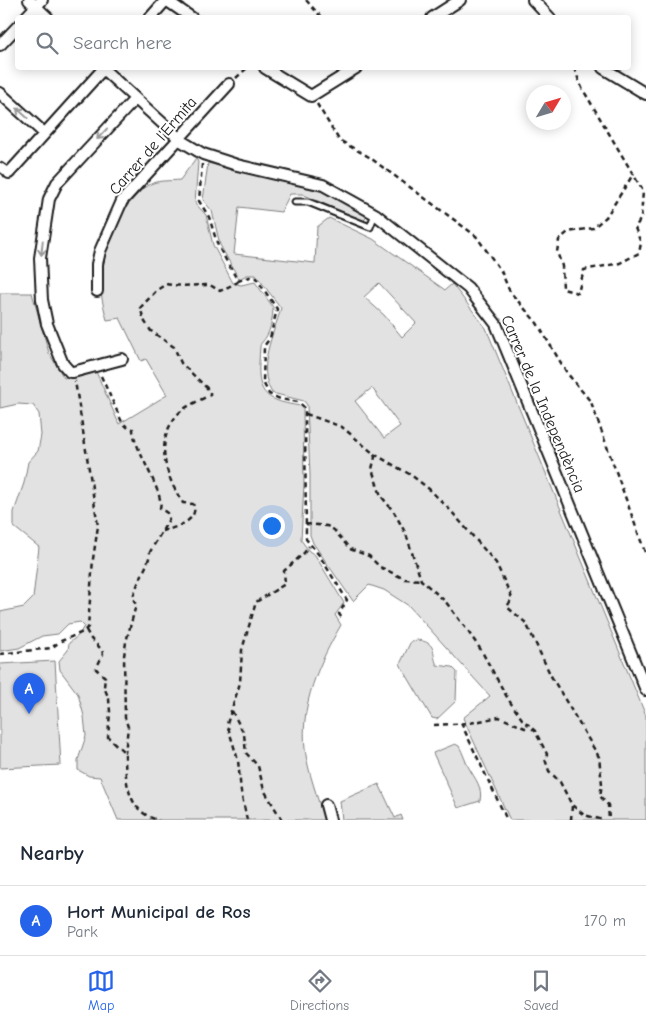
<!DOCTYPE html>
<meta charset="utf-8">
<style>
body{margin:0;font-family:"Comic Neue",sans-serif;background:#f6f6f7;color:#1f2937}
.compass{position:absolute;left:526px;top:85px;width:45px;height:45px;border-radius:50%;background:#fff;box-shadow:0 2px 12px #0003;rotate:52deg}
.you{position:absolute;left:271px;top:525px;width:18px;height:18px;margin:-12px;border:4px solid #fff;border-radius:50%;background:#1a73e8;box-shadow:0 0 0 8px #1a73e833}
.badge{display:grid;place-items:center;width:32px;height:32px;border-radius:50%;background:#2563eb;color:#fff;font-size:16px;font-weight:700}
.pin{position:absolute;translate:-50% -41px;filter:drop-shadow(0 1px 2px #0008)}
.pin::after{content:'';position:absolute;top:26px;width:18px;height:15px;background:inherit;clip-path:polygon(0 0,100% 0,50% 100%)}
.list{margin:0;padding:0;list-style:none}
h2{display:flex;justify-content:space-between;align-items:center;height:65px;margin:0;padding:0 20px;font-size:21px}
h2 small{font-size:16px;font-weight:400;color:#747a83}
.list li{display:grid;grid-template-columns:32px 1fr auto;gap:15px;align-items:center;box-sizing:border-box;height:70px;padding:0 20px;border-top:1px solid #e0e1e3}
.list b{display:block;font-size:19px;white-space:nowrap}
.list p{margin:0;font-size:16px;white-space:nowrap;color:#747a83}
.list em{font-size:16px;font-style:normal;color:#747a83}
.icon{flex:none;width:28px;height:28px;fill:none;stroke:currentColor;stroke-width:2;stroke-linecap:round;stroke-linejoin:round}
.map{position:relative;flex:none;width:646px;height:820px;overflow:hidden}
.search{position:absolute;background:#fff;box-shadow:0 2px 12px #0003;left:15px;right:15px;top:15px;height:55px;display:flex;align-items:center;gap:12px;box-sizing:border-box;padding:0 18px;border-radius:5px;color:#747a83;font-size:19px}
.sheet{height:135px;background:#fff}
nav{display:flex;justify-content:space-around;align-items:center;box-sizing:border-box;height:70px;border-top:1px solid #e0e1e3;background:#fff;font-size:14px;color:#747a83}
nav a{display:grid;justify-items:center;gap:2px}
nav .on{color:#2563eb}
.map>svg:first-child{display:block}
.green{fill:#e2e2e2;stroke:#7f7f7f;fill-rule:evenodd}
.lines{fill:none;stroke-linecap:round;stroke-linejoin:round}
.service-casing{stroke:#1c1c1c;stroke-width:9}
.pedestrian-casing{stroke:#1c1c1c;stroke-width:11}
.minor-casing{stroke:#1c1c1c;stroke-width:14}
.path{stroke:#1c1c1c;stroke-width:2.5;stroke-dasharray:5 4;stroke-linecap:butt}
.service{stroke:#fff;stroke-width:5}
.pedestrian{stroke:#fff;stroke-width:8}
.minor{stroke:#fff;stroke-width:10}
.oneway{stroke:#999}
.labels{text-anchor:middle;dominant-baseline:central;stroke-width:4;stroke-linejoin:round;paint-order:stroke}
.street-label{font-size:16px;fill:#1c1c1c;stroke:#fff}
</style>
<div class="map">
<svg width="646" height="820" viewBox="0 0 646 820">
<rect width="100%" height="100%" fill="#fff"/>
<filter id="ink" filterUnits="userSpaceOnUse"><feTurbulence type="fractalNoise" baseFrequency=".02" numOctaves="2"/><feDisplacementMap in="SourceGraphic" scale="10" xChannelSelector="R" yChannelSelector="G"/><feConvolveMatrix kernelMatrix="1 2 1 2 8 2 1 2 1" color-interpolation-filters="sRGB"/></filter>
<g filter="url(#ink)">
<path class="green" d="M196 158 198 162 195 203 206 215 213 245 233 283 241 285 255 282 273 307C273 315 271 330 266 337 264 341 260 343 260 347 257 388 257 400 301 406L303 409 304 484 301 540 309 551 315 555 344 603 335 615 341 625C319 663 300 704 305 749 308 773 318 797 324 820H118L100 777 89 776 78 770V760L86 736 84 716 78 694 60 670 59 661 68 650 69 643 79 635 84 626 80 622 68 624 58 634 42 636 19 648 0 651V612L24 607 33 598 39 547 14 527V512L24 483 28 462 38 451 41 435 39 414 33 405 18 404 0 408V293H32L49 353 64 378 94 367 119 424 167 395 146 359 141 361 120 318 107 320C102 302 99 285 99 266 101 241 128 198 149 185 156 180 171 181 180 180Z
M208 163 324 192 365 213 366 218 363 221 302 194H290L281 212 239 207 234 254 315 263 317 227 329 218 373 239 445 290 452 284 486 328 646 716V820H510L463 718 490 696 409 606 384 590 369 585 353 601 313 543 310 535V475L307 405 304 401 272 393C256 367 274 334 281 308L256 275H247L239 279 220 245 212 211 203 200ZM379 283 416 323 402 337 384 315 364 297ZM372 388 400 426 384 438 355 401Z
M418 640C438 643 431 653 437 665L452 667 457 672 456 701 437 719 432 718 400 664 411 641Z
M55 661 61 765 0 768V664Z
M455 744 459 746C463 753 465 761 469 768 475 779 483 787 480 801L458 808 433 753Z
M379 784 395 818 401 815 403 820H342L340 801Z"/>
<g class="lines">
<defs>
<path id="service" d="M295 202H308L370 227 375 214"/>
<path id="pedestrian" d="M0 167 9 173"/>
<path id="minor" d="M29 0 48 18
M166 0 192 18
M533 0 550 18
M25 18 42 0
M150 18 166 0
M432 18 460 0
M0 45 18 26
M102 68 183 142 203 154 237 165 323 185 375 214 468 288 496 324 646 690
M265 68 311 96 356 68
M603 68 646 94
M0 93 44 133
M9 173 104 68
M97 291V264L100 251 122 201 229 84
M122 359 73 372H70L63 364 47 324 42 300 40 258 49 199 57 183 135 99
M326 805 330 820"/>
</defs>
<use href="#service" class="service-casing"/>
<use href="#pedestrian" class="pedestrian-casing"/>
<use href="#minor" class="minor-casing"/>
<path class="path" d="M306 0 322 18
M574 68 582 88 643 191 641 218 635 228 641 243 639 253 620 263 584 270 578 293 563 289 562 266 557 252 559 240 568 232 593 228 606 217 634 173
M236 78 247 68
M317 104 339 140 369 157 476 236 501 271 510 292 537 323 567 373 591 402 646 555
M202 164 199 201 209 217 218 246 238 281 250 277 256 278 277 309 270 338 264 346 263 382 269 394 280 399 298 402 305 408 306 539 319 555 347 600 339 614 342 618
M101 376 122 422 128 428 133 429C133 448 165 493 160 508L167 513 169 519 150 552C150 563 136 583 133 598L136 605 126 642 124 656 125 718 128 727 125 753
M306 414 342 427 373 453 375 457 372 469 381 496 394 512 406 534 421 580 445 601 467 630 481 650 508 699 522 719 535 731 547 754 545 759 549 771 560 782 572 805 584 815 604 820
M374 454 411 475 429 489 451 511 496 563 512 598 507 607 526 623 551 676 599 757 602 784 600 796 608 805 609 820
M306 524 327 526 334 530 350 549 369 556 380 567 405 579 421 580
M162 531C173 529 201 520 193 504L183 503C165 476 153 439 180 412 188 405 201 400 210 395V391L181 363 174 347 151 331 145 322 140 308 157 290 166 284C180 287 195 285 210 285L220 291 238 282
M86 630 91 639 102 650 103 654 96 669 105 677 104 687 109 699 110 712 108 737 125 753C125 780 127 813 159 820
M0 654 51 648 61 641 83 632 88 627 93 559 98 526 75 381
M232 711 244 734 246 753 258 766 264 790 282 820
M461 723 507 820
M434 725 470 723 499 717 525 728H530
M247 820 241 792 238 760 227 724 240 683 242 650 256 602 285 584 284 571 304 553 309 546
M571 820 572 805"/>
<use href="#service" class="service"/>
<use href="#pedestrian" class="pedestrian"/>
<use href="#minor" class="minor"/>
</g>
<defs><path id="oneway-shaft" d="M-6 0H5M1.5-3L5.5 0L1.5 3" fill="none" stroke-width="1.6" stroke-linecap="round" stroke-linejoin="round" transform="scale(1.25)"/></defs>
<g class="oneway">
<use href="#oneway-shaft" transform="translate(22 113) rotate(-138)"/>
<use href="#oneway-shaft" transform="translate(102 134) rotate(133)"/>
<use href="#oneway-shaft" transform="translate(42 248) rotate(96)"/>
</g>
</g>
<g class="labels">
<g class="street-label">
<text transform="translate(153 146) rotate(-49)">Carrer de l'Ermita</text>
<text transform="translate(543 404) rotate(67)">Carrer de la Independència</text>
</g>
</g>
</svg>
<svg class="compass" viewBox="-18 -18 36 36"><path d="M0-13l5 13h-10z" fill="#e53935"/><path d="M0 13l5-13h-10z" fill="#747a83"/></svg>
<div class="you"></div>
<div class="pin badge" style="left:29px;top:714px">A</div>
<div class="search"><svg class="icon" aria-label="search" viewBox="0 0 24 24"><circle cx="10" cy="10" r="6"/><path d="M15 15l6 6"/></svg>Search here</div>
</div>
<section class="sheet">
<h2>Nearby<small></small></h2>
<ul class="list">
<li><span class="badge">A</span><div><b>Hort Municipal de Ros</b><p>Park</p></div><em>170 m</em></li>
</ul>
</section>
<nav>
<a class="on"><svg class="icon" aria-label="map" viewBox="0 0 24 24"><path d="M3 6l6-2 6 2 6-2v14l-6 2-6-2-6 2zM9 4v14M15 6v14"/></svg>Map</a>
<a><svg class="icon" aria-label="directions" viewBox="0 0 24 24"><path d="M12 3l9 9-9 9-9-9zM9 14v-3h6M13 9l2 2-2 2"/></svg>Directions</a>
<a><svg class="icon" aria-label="saved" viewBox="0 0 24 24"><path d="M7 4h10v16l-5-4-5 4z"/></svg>Saved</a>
</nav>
